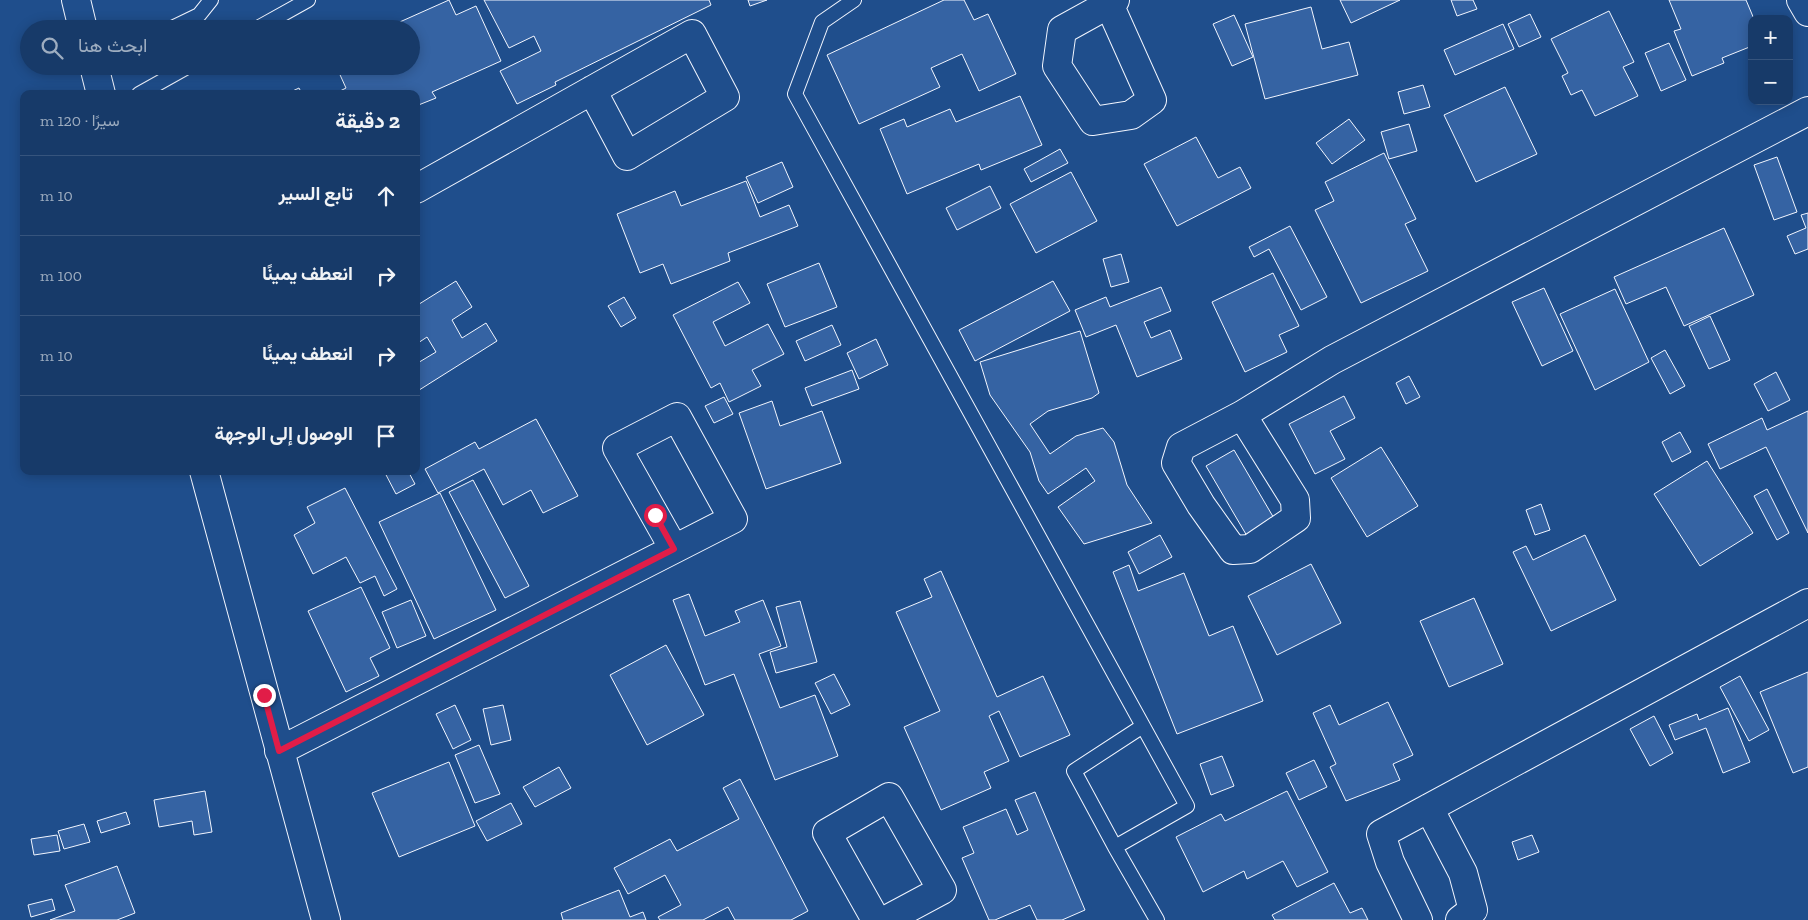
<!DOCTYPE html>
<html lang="ar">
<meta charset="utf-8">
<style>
body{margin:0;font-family:"Zilla Slab",Vazirmatn,serif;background:#244571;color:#f1f3f6;direction:rtl}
.controls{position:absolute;right:15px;top:15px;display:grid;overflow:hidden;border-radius:10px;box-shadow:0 2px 12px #0003}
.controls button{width:45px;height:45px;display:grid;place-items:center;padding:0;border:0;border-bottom:1px solid #36547d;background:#173a69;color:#f1f3f6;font:25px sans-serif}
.stop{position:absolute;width:15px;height:15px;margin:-11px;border:4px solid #e11d48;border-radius:50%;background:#fff}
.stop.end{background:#e11d48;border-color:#fff;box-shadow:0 1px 5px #0008}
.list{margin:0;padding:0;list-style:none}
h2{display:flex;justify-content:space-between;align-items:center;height:65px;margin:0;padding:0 20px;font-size:21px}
h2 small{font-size:16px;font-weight:400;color:#9eadc0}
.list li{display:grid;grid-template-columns:32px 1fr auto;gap:15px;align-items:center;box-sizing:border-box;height:80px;padding:0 20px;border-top:1px solid #36547d}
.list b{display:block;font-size:19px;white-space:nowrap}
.list em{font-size:16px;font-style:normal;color:#9eadc0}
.icon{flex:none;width:28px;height:28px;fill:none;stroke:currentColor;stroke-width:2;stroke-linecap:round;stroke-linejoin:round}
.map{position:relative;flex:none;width:1808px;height:920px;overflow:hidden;direction:ltr}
.search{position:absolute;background:#173a69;box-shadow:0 2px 12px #0003;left:20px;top:20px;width:400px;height:55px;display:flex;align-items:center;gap:12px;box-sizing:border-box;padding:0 18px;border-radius:28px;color:#9eadc0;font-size:19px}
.panel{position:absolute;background:#173a69;box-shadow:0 2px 12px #0003;left:20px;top:90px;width:400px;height:385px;border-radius:10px;direction:rtl}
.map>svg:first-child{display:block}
.building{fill:#3563a3;stroke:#f2f6ff}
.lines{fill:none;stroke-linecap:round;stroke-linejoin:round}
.lane-casing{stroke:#f2f6ff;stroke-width:16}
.street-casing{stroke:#f2f6ff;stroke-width:30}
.lane{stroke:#1f4e8c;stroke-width:14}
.street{stroke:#1f4e8c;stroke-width:28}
.route{stroke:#e11d48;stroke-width:6}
</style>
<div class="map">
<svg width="1808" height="920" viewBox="0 0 1808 920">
<rect width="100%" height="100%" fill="#1f4e8c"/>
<path class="building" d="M449 0 456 15 476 6 501 61 432 92 436 98 416 106V94H334L346 88 336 66H411V29H384Z
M484 0H709L711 5 555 82 556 85 517 104 500 71 541 51 534 36 509 48Z
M748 0H767L750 6Z
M944 0H964L974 20 988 14 1016 74 979 91 962 54 931 68 940 87 859 124 827 55Z
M1340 0H1400L1351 23Z
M1451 0H1473L1477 9 1457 16Z
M1669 0H1746L1754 19H1752V46L1722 58 1724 63 1692 76 1674 31 1681 29Z
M1311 7 1322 49 1349 42 1358 75 1265 99 1245 24Z
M1609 11 1634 62 1623 67 1638 96 1595 116 1582 90 1571 95 1562 76 1568 73 1551 39Z
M1530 14 1541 37 1519 47 1508 24Z
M1234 15 1253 57 1232 66 1213 24Z
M1503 24 1514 49 1455 75 1444 50Z
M1669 43 1686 80 1661 91 1645 53Z
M1423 85 1430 107 1404 114 1398 92Z
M1505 87 1537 154 1476 182 1444 115Z
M299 88 302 94H286Z
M1020 96 1042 145 981 170 979 164 907 194 880 129 904 119 907 127 950 109 956 122Z
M1349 119 1365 140 1332 164 1316 143Z
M1409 124 1417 151 1389 159 1381 132Z
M1196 137 1218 178 1240 167 1251 188 1177 226 1144 164Z
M1060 149 1068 163 1031 182 1024 169Z
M1384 153 1416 219 1405 224 1428 271 1361 303 1315 210 1334 201 1325 182Z
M1777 157 1797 212 1774 220 1754 165Z
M782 162 793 187 758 203 746 177Z
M1071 172 1097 221 1036 253 1010 204Z
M746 181 760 217 789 205 798 226 728 253 730 261 671 284 663 264 640 273 617 214 675 191 681 206Z
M990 186 1001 208 957 230 946 208Z
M1808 213V249L1795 254 1787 236 1806 228 1801 215Z
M1290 226 1327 297 1301 310 1269 249 1254 257 1249 247Z
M1724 228 1754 295 1684 326 1666 287 1626 304 1614 277Z
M1121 254 1129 282 1111 287 1103 259Z
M819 263 837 307 785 327 767 284Z
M1273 273 1299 326 1279 335 1287 352 1245 372 1212 302Z
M456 281 472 307 452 320 462 338 486 323 497 341 416 392V364L436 352 427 337 418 343 416 341V306Z
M1053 281 1070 311 975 361 959 330Z
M738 282 750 303 713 322 725 346 768 324 784 354 752 370 761 386 729 402 720 383 711 388 673 315Z
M1161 287 1171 311 1144 322 1151 338 1170 330 1182 359 1137 377 1116 325 1086 337 1075 310 1106 297 1110 307Z
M1544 288 1573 351 1542 366 1512 302Z
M1615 289 1649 362 1595 390 1560 314Z
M624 297 636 318 621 327 608 306Z
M1710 316 1730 360 1709 369 1689 326Z
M832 325 841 345 805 361 796 341Z
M1080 331 1099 393 1092 398 1048 411 1030 424 1050 454 1076 436 1103 428 1114 442 1127 485 1152 523 1084 544 1058 507 1095 481 1086 468 1048 494 1039 481 1030 452 990 395 980 362Z
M876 339 888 365 859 379 847 353Z
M1665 350 1685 386 1670 394 1651 358Z
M852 370 859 389 812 406 805 388Z
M1776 372 1790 400 1768 411 1754 384Z
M1409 376 1420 397 1406 404 1396 383Z
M1344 396 1355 418 1330 431 1345 459 1315 474 1289 424Z
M724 397 733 414 714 423 705 406Z
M772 401 780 426 822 411 841 463 766 489 739 413Z
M1808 411V533L1766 447 1720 469 1708 444 1762 418 1767 430Z
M536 419 578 496 543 513 531 490 503 505 484 469 438 493 425 469 475 442 479 449Z
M1680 432 1691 452 1672 462 1662 442Z
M1381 447 1418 506 1367 537 1331 478Z
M1234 450 1275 520 1247 536 1206 466Z
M1707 461 1753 533 1700 566 1654 494Z
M384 471H408L415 484 396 494Z
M473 480 529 586 505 598 449 492Z
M345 488 397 589 384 596 375 576 360 583 346 557 313 574 294 535 315 523 307 507Z
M1767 489 1789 533 1777 540 1754 496Z
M440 493 496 610 434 639 379 522Z
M1541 504 1550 530 1535 535 1526 510Z
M1160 535 1172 557 1139 574 1128 552Z
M1585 535 1616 600 1551 631 1513 552 1526 546 1533 560Z
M1311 564 1341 623 1277 655 1248 596Z
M1129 565 1138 591 1184 573 1209 636 1233 626 1263 701 1177 734 1113 572Z
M941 571 997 697 1043 676 1070 735 1020 757 999 711 989 716 1009 761 984 772 991 788 941 810 904 727 940 711 896 612 932 597 924 579Z
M361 587 390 648 370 658 379 676 346 692 308 611Z
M689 594 705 636 740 622 735 611 763 600 781 646 759 654 780 708 815 695 838 756 775 780 734 674 705 685 673 600Z
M1474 598 1503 664 1449 687 1420 621Z
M411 600 426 636 397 648 382 612Z
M800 601 817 662 776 673 770 652 787 647 776 607Z
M666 645 704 715 647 745 610 675Z
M1808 672V767L1793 773 1760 692Z
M834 674 850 705 831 714 815 683Z
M1740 676 1769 730 1749 741 1720 687Z
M1388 702 1413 755 1393 764 1400 780 1346 801 1330 767 1336 764 1313 713 1330 705 1339 725Z
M455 705 471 740 453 749 436 714Z
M503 705 511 740 491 745 483 709Z
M1728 708 1750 762 1723 773 1706 728 1675 740 1669 725 1697 714 1699 720Z
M1654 716 1673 753 1650 766 1630 729Z
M479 745 500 794 475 803 455 755Z
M1222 756 1234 786 1211 795 1200 764Z
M1314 760 1327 787 1299 800 1286 773Z
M449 762 475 826 399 857 372 793Z
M559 767 571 788 535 807 523 787Z
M740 779 808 911 791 920H735L728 907 703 920H660L658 917 681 905 665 875 628 894 614 868 670 839 677 851 739 819 723 788Z
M205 791 212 832 194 835 192 821 159 827 154 800Z
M1287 791 1328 872 1297 887 1283 861 1247 879 1244 871 1203 892 1176 837 1221 814 1225 821Z
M1035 792 1085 910 1062 920H1037L1030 905 995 920H989L962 858 974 853 963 827 1006 809 1017 835 1028 830 1015 800Z
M511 803 522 824 487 841 476 821Z
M126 812 130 824 101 833 97 821Z
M84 824 90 842 64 849 58 831Z
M57 835 60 851 34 855 31 839Z
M1532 835 1539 852 1518 860 1512 842Z
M117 866 135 913 117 920H50L75 911 65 885Z
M1334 883 1350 913 1362 908 1368 920H1275L1272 915Z
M619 890 630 917 643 912 646 920H563L561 913Z
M52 899 55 910 31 917 28 905Z"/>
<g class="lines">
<defs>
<path id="lane" d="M854 0 822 22 795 94 1187 806 1115 847 1157 920
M170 29 199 15 211 0
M256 29 308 0
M139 94 189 66
M1115 847 1074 771 1143 726"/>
<path id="street" d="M76 0 83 29
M1801 0 1808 12
M1109 4 1152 100 1131 115 1093 121 1057 66 1062 30 1109 4 1115 0
M94 66 101 94
M416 189 692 34 725 97 627 156 592 90
M1242 415 1295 500 1296 518 1250 549 1233 550 1201 505 1176 463 1181 447 1242 415 1332 360 1808 111
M204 471 326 920
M279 751 733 519 677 417 617 448 674 549
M1429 808 1463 873 1473 910 1460 920
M876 920 827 833 889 797 942 890 886 920
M1418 920 1390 862 1381 834 1808 603"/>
</defs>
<use href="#lane" class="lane-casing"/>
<use href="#street" class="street-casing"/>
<use href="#lane" class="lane"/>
<use href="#street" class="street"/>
</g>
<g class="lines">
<path class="route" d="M264 695 279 751 674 549 655 515"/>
</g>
</svg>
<div class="controls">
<button>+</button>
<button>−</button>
</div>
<div class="stop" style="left:655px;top:515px"></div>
<div class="stop end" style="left:264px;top:695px"></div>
<div class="search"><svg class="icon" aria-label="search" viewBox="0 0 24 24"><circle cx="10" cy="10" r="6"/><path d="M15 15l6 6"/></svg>ابحث هنا</div>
<section class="panel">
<h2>2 دقيقة<small>سيرًا · 120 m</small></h2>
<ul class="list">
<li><svg class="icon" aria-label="ahead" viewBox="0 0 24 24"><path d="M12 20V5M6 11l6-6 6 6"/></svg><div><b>تابع السير</b></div><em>10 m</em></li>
<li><svg class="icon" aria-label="right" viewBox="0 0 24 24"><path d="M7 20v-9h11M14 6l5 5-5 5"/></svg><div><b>انعطف يمينًا</b></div><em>100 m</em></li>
<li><svg class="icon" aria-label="right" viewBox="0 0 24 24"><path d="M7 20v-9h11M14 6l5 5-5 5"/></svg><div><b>انعطف يمينًا</b></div><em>10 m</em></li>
<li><svg class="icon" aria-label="arrive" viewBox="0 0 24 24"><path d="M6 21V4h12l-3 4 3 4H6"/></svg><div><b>الوصول إلى الوجهة</b></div></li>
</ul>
</section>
</div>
